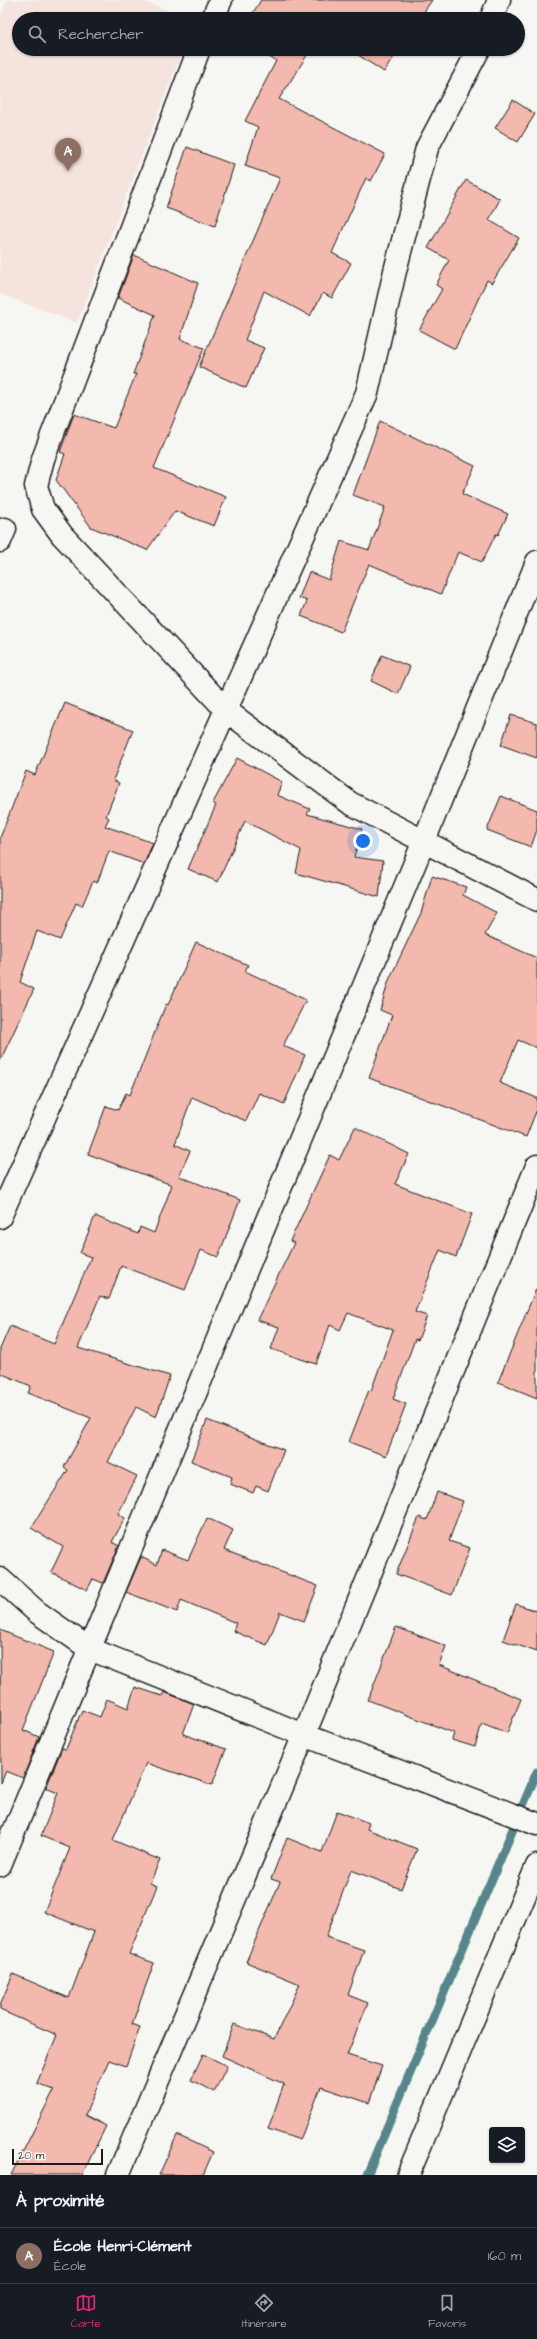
<!DOCTYPE html>
<html lang="fr">
<meta charset="utf-8">
<style>
body{margin:0;font-family:"Architects Daughter",sans-serif;background:#242831;color:#f1f3f6}
.controls{position:absolute;right:12px;bottom:12px;display:grid;overflow:hidden;border-radius:4px;box-shadow:0 1px 3px #0004}
.controls button{width:36px;height:36px;display:grid;place-items:center;padding:0;border:0;border-bottom:1px solid #363941;background:#171b24;color:#f1f3f6;font:20px sans-serif}
.scale{position:absolute;left:12px;bottom:10px;width:91px;box-sizing:border-box;padding-left:4px;border:2px solid #1c1c1c;border-top:0;font-size:11px;line-height:14px;white-space:nowrap;color:#1c1c1c;-webkit-text-stroke:3px #f6f6f2;paint-order:stroke}
.you{position:absolute;left:363px;top:841px;width:14px;height:14px;margin:-10px;border:3px solid #fff;border-radius:50%;background:#1a73e8;box-shadow:0 0 0 6px #1a73e833}
.badge{display:grid;place-items:center;width:26px;height:26px;border-radius:50%;background:#db2777;color:#fff;font-size:13px;font-weight:700}
.pin{position:absolute;translate:-50% -33px;filter:drop-shadow(0 1px 2px #0008)}
.pin::after{content:'';position:absolute;top:21px;width:14px;height:12px;background:inherit;clip-path:polygon(0 0,100% 0,50% 100%)}
.list{margin:0;padding:0;list-style:none}
h2{display:flex;justify-content:space-between;align-items:center;height:52px;margin:0;padding:0 16px;font-size:17px}
h2 small{font-size:13px;font-weight:400;color:#9ea1a6}
.list li{display:grid;grid-template-columns:26px 1fr auto;gap:12px;align-items:center;box-sizing:border-box;height:56px;padding:0 16px;border-top:1px solid #363941}
.list b{display:block;font-size:15px;white-space:nowrap}
.list p{margin:0;font-size:13px;white-space:nowrap;color:#9ea1a6}
.list em{font-size:13px;font-style:normal;color:#9ea1a6}
.icon{flex:none;width:22px;height:22px;fill:none;stroke:currentColor;stroke-width:2;stroke-linecap:round;stroke-linejoin:round}
.map{position:relative;flex:none;width:537px;height:2175px;overflow:hidden}
.search{position:absolute;background:#171b24;box-shadow:0 1px 3px #0004;left:12px;right:12px;top:12px;height:44px;display:flex;align-items:center;gap:10px;box-sizing:border-box;padding:0 14px;border-radius:22px;color:#9ea1a6;font-size:15px}
.sheet{height:108px;background:#171b24}
nav{display:flex;justify-content:space-around;align-items:center;box-sizing:border-box;height:56px;border-top:1px solid #363941;background:#171b24;font-size:11px;color:#9ea1a6}
nav a{display:grid;justify-items:center;gap:2px}
nav .on{color:#db2777}
.map>svg:first-child{display:block}
.built{fill:#f5e4de}
.lines{fill:none;stroke-linecap:round;stroke-linejoin:round}
.stream{stroke:#56868b;stroke-width:9}
.building{fill:#f3b9ae;stroke:#1c1c1c}
.minor-casing{stroke:#1c1c1c;stroke-width:25}
.minor{stroke:#f6f6f2;stroke-width:22}
</style>
<div class="map">
<svg width="537" height="2175" viewBox="0 0 537 2175">
<rect width="100%" height="100%" fill="#f6f6f2"/>
<filter id="ink" filterUnits="userSpaceOnUse"><feTurbulence type="fractalNoise" baseFrequency=".025" numOctaves="2"/><feDisplacementMap in="SourceGraphic" scale="8" xChannelSelector="R" yChannelSelector="G"/><feConvolveMatrix kernelMatrix="1 2 1 2 8 2 1 2 1" color-interpolation-filters="sRGB"/></filter>
<g filter="url(#ink)">
<path class="built" d="M7 0H141L190 19H19V49H183L77 323 0 294V19Z"/>
<g class="lines">
<path class="stream" d="M367 2175 537 1772"/>
</g>
<path class="building" d="M261 0H432L419 19H249Z
M256 49H311L279 99 385 154 371 181 366 178 332 253 351 263 332 298 323 293 310 316 264 291 245 340 264 348 246 388 199 367 280 178 245 166 258 127 245 121 276 61Z
M349 49H399L384 72Z
M513 100 535 114 518 142 495 128Z
M187 147 234 165 215 226 166 208Z
M466 180 500 199 489 220 519 238 492 283 487 280 455 349 419 330 442 289 436 285 449 260 428 248Z
M134 255 198 283 180 339 204 348 154 468 226 497 214 526 175 511 147 550 91 527 56 480 65 454 60 452 74 414 114 428 136 374H133L155 315 118 298Z
M380 421 475 466 462 494 508 514 498 535 496 534 482 562 458 552 441 594 369 564 341 632 301 616 307 601 299 598 309 572 329 580 341 541 369 550 385 507 353 495Z
M382 655 410 667 398 694 371 681Z
M65 703 133 730 113 780 119 783 106 816 109 818 105 826 153 843 144 864 109 851 97 883 93 881 82 906 76 903 60 940 37 931 20 982 34 989 0 1061V838L26 771 35 775Z
M511 715 537 723V758L501 745Z
M237 758 282 782 277 795 310 809 307 814 362 829 354 857 383 861 379 897 296 873 301 850 245 821 218 882 188 869 216 805 213 803Z
M501 796 537 810V830L531 847 487 830Z
M432 876 466 887 463 895 497 913 485 935 537 958V1048L518 1040 500 1083 537 1098V1109L526 1137 369 1078 392 1015 380 1010 389 980 421 913Z
M196 942 248 965 245 971 306 1000 283 1046 305 1055 284 1104 259 1093 246 1121 192 1097 175 1144 190 1151 179 1176 240 1200 218 1257 201 1250 185 1290 121 1266 109 1299 100 1296 78 1348 170 1376 156 1417 136 1407 108 1462 137 1476 118 1514 125 1518 112 1542 119 1546 103 1583 93 1579 87 1590 51 1572 63 1547 31 1528 68 1470 64 1467 91 1418 28 1393 31 1386 0 1373V1349L10 1326 54 1344 91 1257 80 1253 95 1216 138 1234 140 1227 154 1233 172 1185 88 1154 106 1106 118 1110 126 1093 130 1095 166 1004 168 1005Z
M355 1127 409 1154 395 1184 472 1214 456 1257 440 1250 415 1312 427 1316 418 1340 415 1339 393 1399 406 1404 386 1456 349 1442 369 1390 371 1391 393 1330 348 1313 340 1330 330 1325 316 1364 271 1349 279 1327 257 1320 294 1243 290 1241 330 1155 339 1160Z
M536 1289H537V1398L498 1382Z
M207 1420 284 1450 268 1491 256 1486 253 1493 230 1484 232 1477 191 1461Z
M437 1492 463 1501 449 1541 470 1548 452 1595 396 1574 419 1517 427 1520Z
M207 1518 233 1530 224 1550 318 1586 304 1621 280 1612 267 1645 233 1631 236 1623 181 1600 177 1612 126 1592 141 1557 157 1565 162 1550 188 1560Z
M516 1604 537 1611V1652L503 1640Z
M396 1627 446 1646 439 1665 521 1699 507 1733 482 1723 475 1747 452 1740 454 1733 368 1700Z
M0 1630 54 1652 23 1730 39 1737 23 1778 6 1771 1 1783Z
M135 1687 162 1696 164 1692 194 1704 183 1734 226 1749 212 1785 146 1763 113 1840 160 1860 150 1883 157 1886 129 1954 154 1963 132 2024 140 2027 126 2066 109 2060 85 2115 106 2126 82 2175H11L54 2090 37 2083 57 2035 0 2010V2005L13 1974 69 1998 94 1932 44 1912 70 1848 41 1836 58 1793 46 1788 62 1748 66 1749 82 1710 100 1717 107 1699 128 1708Z
M337 1811 369 1823 367 1829 417 1849 401 1889 351 1870 326 1937 364 1950 348 1995 368 2003 347 2055 382 2066 369 2103 321 2087 300 2140 268 2129 284 2084 222 2056 234 2024 274 2039 300 1984 246 1962 280 1882 271 1879 287 1838 322 1852Z
M203 2054 227 2066 214 2092 191 2080Z
M177 2135 213 2152 203 2175H159Z"/>
<g class="lines">
<defs>
<path id="minor" d="M212 19 221 0
M491 19 499 0
M199 49 43 459 36 486 43 509 62 535 227 711 350 803 537 900
M0 541 5 529
M0 1217 367 393 395 271 427 148 479 49
M0 1579 37 1612 90 1649 304 1735 537 1824
M0 1865 424 841 537 562
M118 2175 304 1735 537 1166
M408 2175 537 1866"/>
</defs>
<use href="#minor" class="minor-casing"/>
<use href="#minor" class="minor"/>
</g>
</g>
</svg>
<div class="controls">
<button><svg class="icon" aria-label="layers" viewBox="0 0 24 24"><path d="M12 4l9 5-9 5-9-5zM3 14l9 5 9-5"/></svg></button>
</div>
<div class="scale">20 m</div>
<div class="you"></div>
<div class="pin badge" style="left:68px;top:171px;background:#8d6e63">A</div>
<div class="search"><svg class="icon" aria-label="search" viewBox="0 0 24 24"><circle cx="10" cy="10" r="6"/><path d="M15 15l6 6"/></svg>Rechercher</div>
</div>
<section class="sheet">
<h2>À proximité<small></small></h2>
<ul class="list">
<li><span class="badge" style="background:#8d6e63">A</span><div><b>École Henri-Clément</b><p>École</p></div><em>160 m</em></li>
</ul>
</section>
<nav>
<a class="on"><svg class="icon" aria-label="map" viewBox="0 0 24 24"><path d="M3 6l6-2 6 2 6-2v14l-6 2-6-2-6 2zM9 4v14M15 6v14"/></svg>Carte</a>
<a><svg class="icon" aria-label="directions" viewBox="0 0 24 24"><path d="M12 3l9 9-9 9-9-9zM9 14v-3h6M13 9l2 2-2 2"/></svg>Itinéraire</a>
<a><svg class="icon" aria-label="saved" viewBox="0 0 24 24"><path d="M7 4h10v16l-5-4-5 4z"/></svg>Favoris</a>
</nav>
